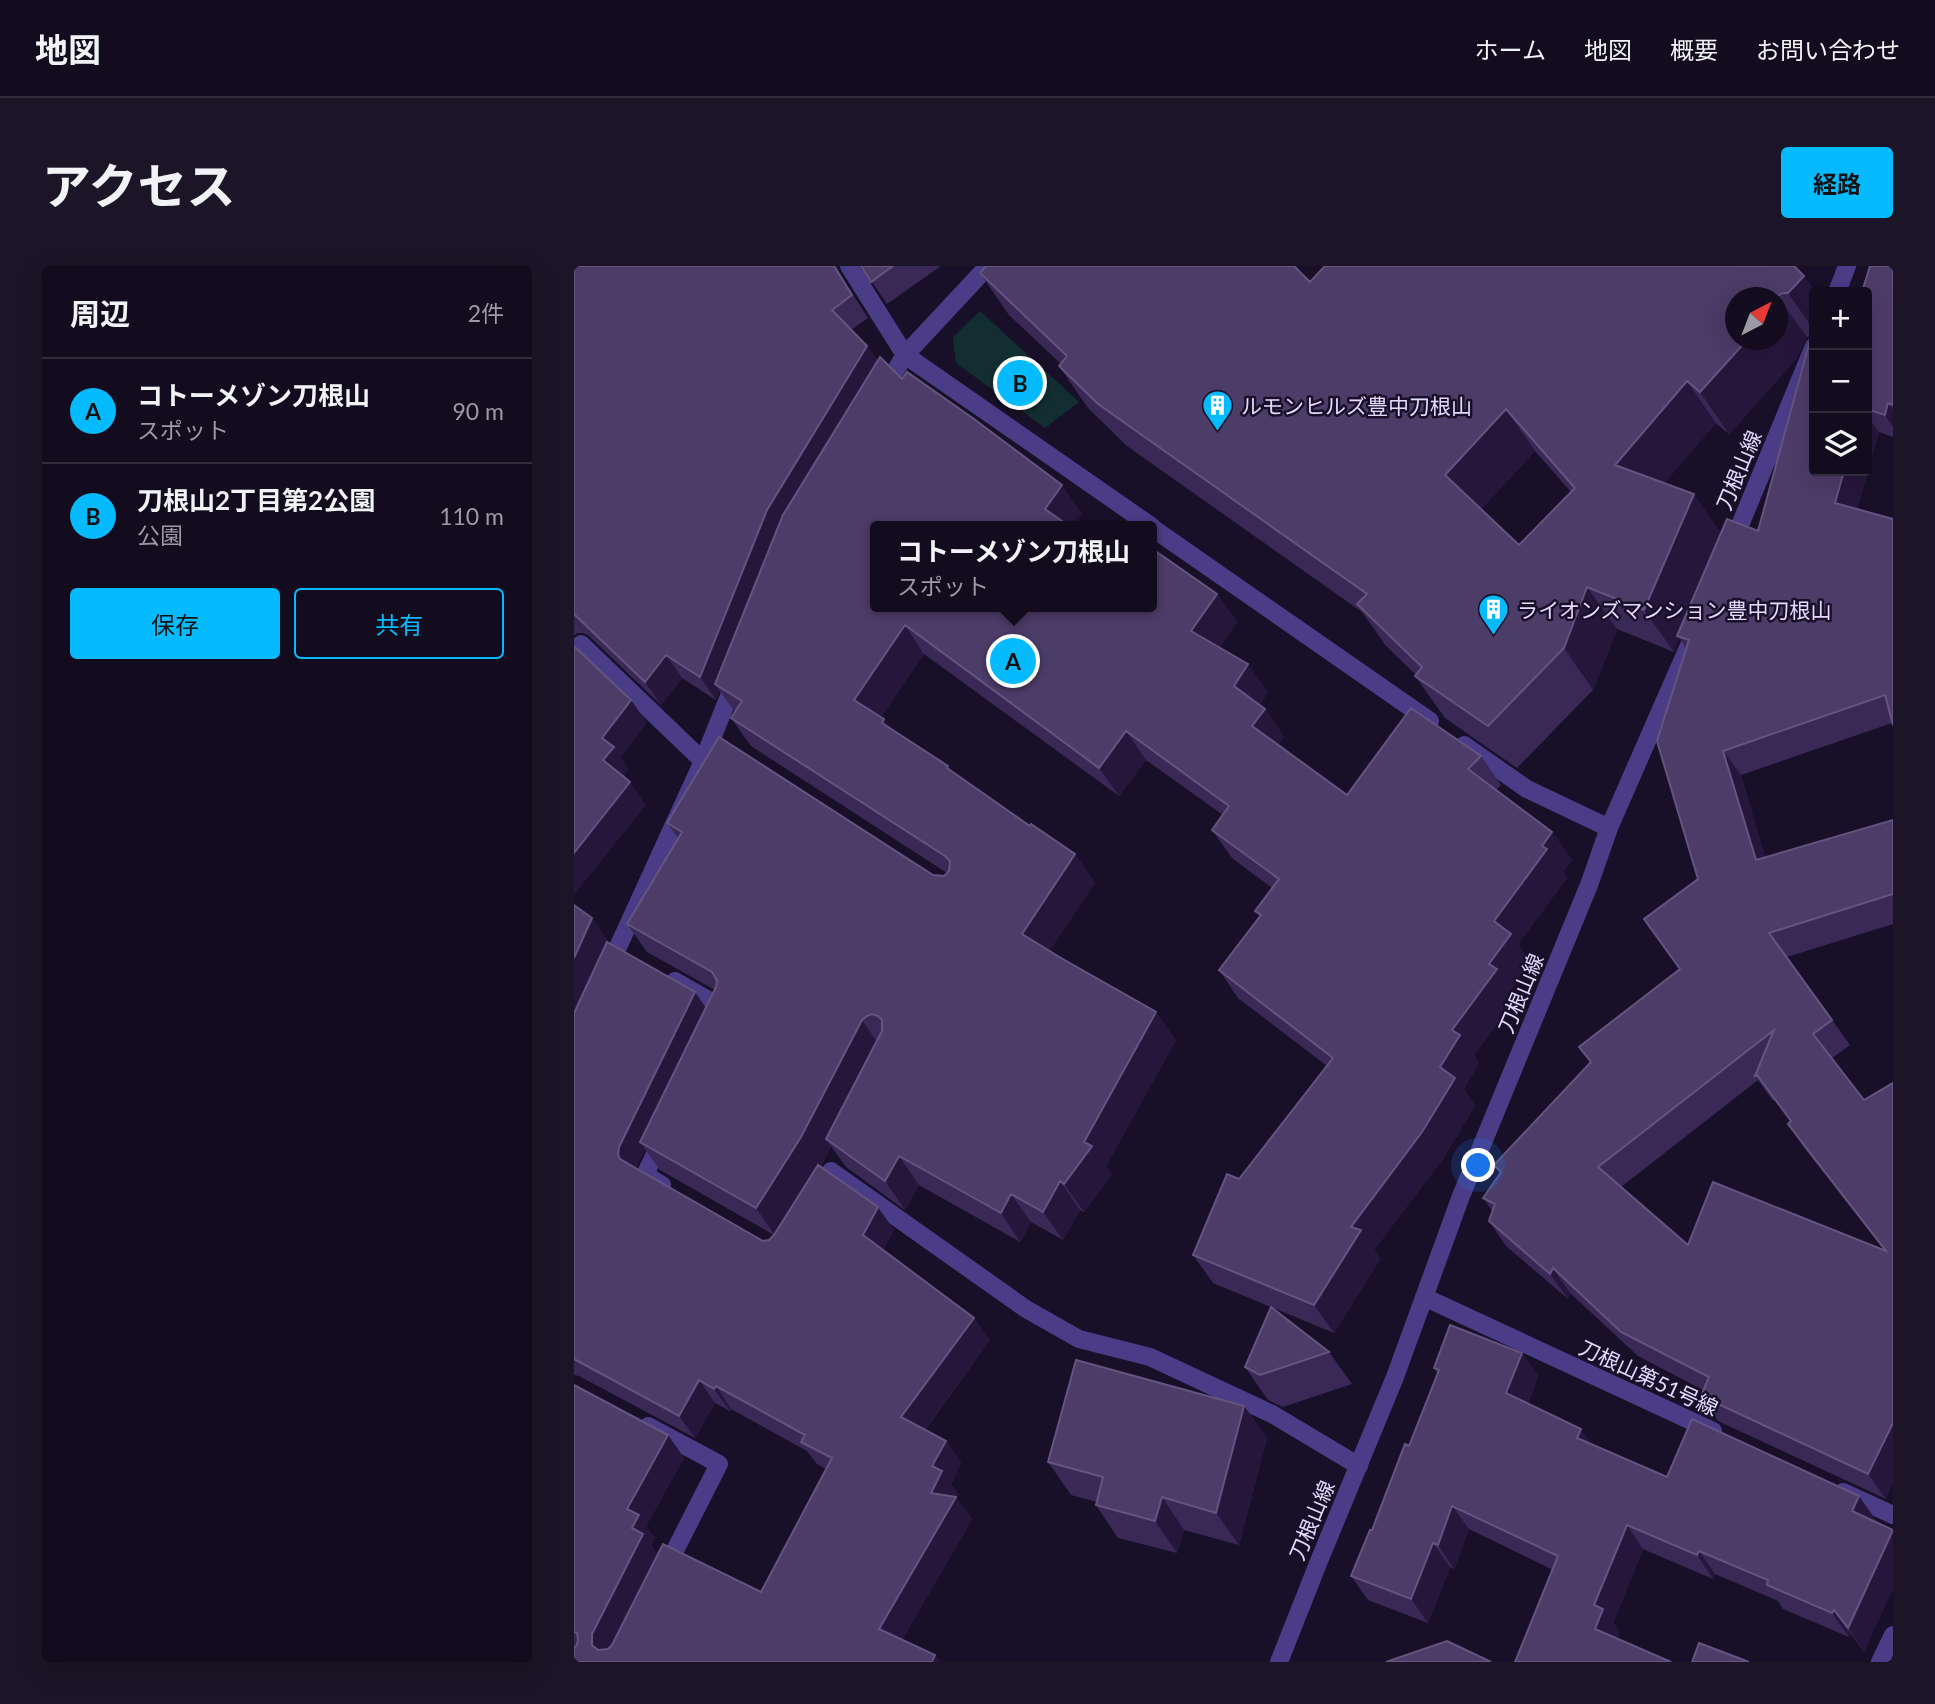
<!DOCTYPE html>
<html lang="ja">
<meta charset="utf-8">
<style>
body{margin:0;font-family:Lato,"Noto Sans JP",sans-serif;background:#1b1527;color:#f1f3f6}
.controls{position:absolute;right:21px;top:21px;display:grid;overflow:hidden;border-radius:7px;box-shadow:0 7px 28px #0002}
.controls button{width:63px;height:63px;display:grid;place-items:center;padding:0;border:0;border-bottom:2px solid #312c3c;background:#120c1e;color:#f1f3f6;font:35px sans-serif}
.compass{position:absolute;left:1151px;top:21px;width:63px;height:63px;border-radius:50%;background:#120c1e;box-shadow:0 7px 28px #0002;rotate:42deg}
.you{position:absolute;left:905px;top:900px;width:24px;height:24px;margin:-18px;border:5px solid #fff;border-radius:50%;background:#1a73e8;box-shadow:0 0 0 10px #1a73e833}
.badge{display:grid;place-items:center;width:46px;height:46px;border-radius:50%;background:#05bbfd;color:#111;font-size:23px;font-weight:700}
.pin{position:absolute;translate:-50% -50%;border:4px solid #fff;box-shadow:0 2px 7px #0006}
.popup{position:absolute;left:296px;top:255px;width:287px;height:91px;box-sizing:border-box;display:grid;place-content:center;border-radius:7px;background:#120c1e;filter:drop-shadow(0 2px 5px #0005);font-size:23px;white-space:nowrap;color:#9c9ba4}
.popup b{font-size:26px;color:#f1f3f6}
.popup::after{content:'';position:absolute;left:50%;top:100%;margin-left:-14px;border:14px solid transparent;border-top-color:#120c1e}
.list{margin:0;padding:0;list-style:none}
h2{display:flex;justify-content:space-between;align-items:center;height:91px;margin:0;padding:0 28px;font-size:30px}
h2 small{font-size:23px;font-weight:400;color:#9c9ba4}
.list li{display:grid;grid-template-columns:46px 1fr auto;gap:21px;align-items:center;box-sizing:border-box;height:105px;padding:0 28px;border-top:2px solid #312c3c}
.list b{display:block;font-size:26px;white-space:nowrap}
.list p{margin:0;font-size:23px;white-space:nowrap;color:#9c9ba4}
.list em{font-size:23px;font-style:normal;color:#9c9ba4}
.actions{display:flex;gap:14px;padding:21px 28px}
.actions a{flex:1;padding:16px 0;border:2px solid #05bbfd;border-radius:7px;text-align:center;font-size:24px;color:#05bbfd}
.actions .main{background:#05bbfd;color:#111}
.icon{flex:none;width:38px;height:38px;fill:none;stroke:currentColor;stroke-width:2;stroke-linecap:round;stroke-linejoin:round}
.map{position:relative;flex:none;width:1319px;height:1396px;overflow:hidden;border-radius:7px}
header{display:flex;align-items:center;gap:42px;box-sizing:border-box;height:98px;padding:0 35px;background:#120c1e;border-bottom:2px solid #312c3c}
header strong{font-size:33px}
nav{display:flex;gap:38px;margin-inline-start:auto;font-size:24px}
.intro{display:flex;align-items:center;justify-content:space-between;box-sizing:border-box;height:168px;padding:0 42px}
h1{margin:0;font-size:49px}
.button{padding:18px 32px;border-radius:7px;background:#05bbfd;color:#111;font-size:24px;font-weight:700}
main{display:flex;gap:42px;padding:0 42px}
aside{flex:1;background:#120c1e;border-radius:7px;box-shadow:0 7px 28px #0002}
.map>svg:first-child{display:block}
.green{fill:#132e32}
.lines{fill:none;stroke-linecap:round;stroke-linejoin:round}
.minor{stroke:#4b3c87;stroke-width:18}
.wall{fill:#3a2956;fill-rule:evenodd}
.shaded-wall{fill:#25173c}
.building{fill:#4c3c68;stroke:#645480;stroke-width:2;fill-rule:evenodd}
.labels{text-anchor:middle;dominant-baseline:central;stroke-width:5;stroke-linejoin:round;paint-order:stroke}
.poi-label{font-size:21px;fill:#e3d8ff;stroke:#181028;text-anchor:start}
.street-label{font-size:21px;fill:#e3d8ff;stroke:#181028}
</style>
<header>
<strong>地図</strong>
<nav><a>ホーム</a><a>地図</a><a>概要</a><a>お問い合わせ</a></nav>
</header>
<div class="intro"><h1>アクセス</h1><a class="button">経路</a></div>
<main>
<aside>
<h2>周辺<small>2件</small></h2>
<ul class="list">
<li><span class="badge">A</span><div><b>コトーメゾン刀根山</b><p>スポット</p></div><em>90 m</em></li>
<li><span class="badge">B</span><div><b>刀根山2丁目第2公園</b><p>公園</p></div><em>110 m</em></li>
</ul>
<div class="actions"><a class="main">保存</a><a>共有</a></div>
</aside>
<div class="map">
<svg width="1319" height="1396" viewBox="0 0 1319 1396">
<rect width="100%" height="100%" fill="#181028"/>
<path class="green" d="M406 45 505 136 471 162 382 97 379 71Z"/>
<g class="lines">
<path class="minor" d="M275 0 331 89 577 260
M1263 26 1273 0
M308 126 331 89 414 0
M577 261 856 455
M1157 281 1240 80
M0 385 7 378 129 495
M890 479 953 523 1035 562
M34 703 129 495 161 415
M101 715 152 744 151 748
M88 919 71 909 88 873
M244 926 257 905 452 1043 505 1073 576 1091 698 1148 785 1200
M850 1031 1139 1165
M74 1160 145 1198 91 1304
M1269 1226 1319 1249
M705 1396 745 1295 821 1111 887 930 1015 619 1035 562 1116 377
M1306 1396 1319 1369"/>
</g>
<path class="wall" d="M0 0H264L265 6 294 52 277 64 293 80 304 95 508 248 499 260H301L643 328 663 356 645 382 694 426 686 439 691 443 710 471 704 479 773 529 907 490 927 519 922 524 978 566 998 594 989 606 993 612 944 678 956 696 937 723 942 732 900 789 905 797 890 823 901 840 868 894 800 984 806 993 760 1067 639 1017 619 989 665 913 753 800 664 732 645 704 686 651 681 645 698 622 658 592 638 564 649 549 572 494 545 530 350 388 307 451 310 453 317 463 456 560 501 588 521 617 475 685 602 774 532 900 538 908 510 946 506 944 489 974 457 956 446 976 345 919 331 944 272 901 257 880 247 900 320 964 309 984 400 1052 416 1074 351 1164 372 1175 387 1197 377 1218 384 1228 382 1231 398 1253 328 1374 361 1389 367 1396H0V1119L94 1169 110 1192 72 1260 81 1272 77 1279 84 1289 187 1326 252 1203 243 1198 233 1185 157 1143 156 1145 141 1137 121 1172 5 1110 0 1109V639L18 652 34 675V676L132 742 141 724 73 686 53 658 104 572 93 557 359 609 370 610 373 607 177 480 157 452 161 446 145 424 142 434 108 412 87 439 14 369 9 367H3L0 370ZM71 883 86 904 200 969 195 974 189 975 62 902Z
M287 0H367L313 38Z
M1220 0 1293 205V26L1319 0V171L1305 166 1283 243 1318 457 1167 509 1191 592 1319 554V658L1213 691 1276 779 1258 792 1290 834 1319 817 1312 1233 1144 1155 1127 1130 1129 1124 1064 1090 996 1027 994 1033 932 980 915 955 919 946 909 932 926 908 920 899 1016 796 1005 781 1105 703 1070 653 1124 613 1112 382 1105 372 1100 386 1043 363 1019 424 943 502 871 452 841 410 842 409 812 380 788 346 553 180 514 142 485 100 487 98 435 49 406 7 736 16ZM1238 69 1184 265 1147 267 1090 217 1142 157 1155 168 1222 93 1233 71ZM961 185 997 226 945 279 907 243ZM1184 814 1199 835 1201 833 1217 856 1214 858 1231 883 1310 984 1114 979 1047 921Z
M755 1086 778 1118 709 1141 694 1134 671 1101Z
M948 1087 964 1110 954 1138 1018 1179 1093 1211 1302 1254 1290 1386 1276 1367 1275 1371 1209 1343 1204 1335 1141 1308 1139 1313 1069 1283 1039 1357 1046 1366 941 1396 979 1304 895 1263 880 1303 876 1301 854 1357 794 1334 777 1310 835 1180 864 1108 860 1102Z
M670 1140 693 1172 665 1279 610 1264 603 1287 544 1272 522 1239 523 1236 497 1229 474 1196Z"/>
<path class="shaded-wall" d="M260 0H264L265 6 294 52Z
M1230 10 1242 26H1240V64L1214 27Z
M1203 30 1233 71 1222 93 1155 168 1126 126 1173 74H1203V32H1202Z
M293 80 309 103 141 418 145 424 142 434 126 411 193 244Z
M1113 115 1142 157 1071 240 1041 199Z
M1314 137 1319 144V161L1311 149Z
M932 143 961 185 900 251 871 209Z
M1293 150 1305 166 1278 262 1261 237 1270 205H1293Z
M488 219 508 248 499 260H483L471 243Z
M1120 228 1149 270 1103 370 1105 372 1100 386 1070 344Z
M1013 321 1043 363 1019 424 990 382Z
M643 328 663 356 637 394 617 365Z
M331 359 350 388 300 462 280 434Z
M92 389 108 412 87 439 71 416Z
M674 398 694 426 680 449 660 420Z
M57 434 73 457 47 491 55 503 45 517 29 494 28 472Z
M691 443 710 471 698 489 678 460Z
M310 453 330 482 308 457Z
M552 465 572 494 545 530 525 502Z
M1149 485 1167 509 1200 619 1182 594Z
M56 516 72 539 0 629V587Z
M978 566 998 594 989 606 993 612 944 678 956 696 937 723 942 732 900 789 905 797 890 823 901 840 868 894 800 984 806 993 760 1067 740 1039 777 961 866 801 878 764 915 698 920 655 968 580Z
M501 588 521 617 468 696 448 668Z
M18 652 34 675 0 750V692Z
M121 726 137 749 66 876 71 883 61 904 46 893 44 888 45 881Z
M582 746 602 774 532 900 538 908 510 946 490 918 510 876Z
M288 754 308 783 252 873 257 880 247 899 202 971 182 942Z
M325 890 345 919 331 944 311 915Z
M486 915 506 944 489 974 469 946Z
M437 928 457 956 446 976 427 947Z
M304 941 320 964 305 992 289 969Z
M979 1002 996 1027 994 1033 976 1008Z
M400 1052 416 1074 343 1174 327 1151Z
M948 1087 964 1110 949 1151 932 1127Z
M125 1114 141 1137 121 1172 105 1150Z
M142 1120 157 1143 156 1145 140 1123Z
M670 1140 693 1172 665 1279 642 1247Z
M1319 1157V1218L1312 1233 1294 1208Z
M1007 1163 1023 1186 1003 1172Z
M94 1169 110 1192 72 1260 81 1272 77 1279 85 1290 34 1396 18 1379V1368L58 1262 53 1243Z
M372 1175 387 1197 377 1218 384 1228 382 1231 398 1253 321 1386 305 1363 358 1200Z
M1285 1230 1302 1254 1295 1268 1278 1245Z
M588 1231 610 1264 603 1287 581 1255Z
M878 1240 895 1263 880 1303 864 1279Z
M1053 1259 1069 1283 1039 1357 1046 1366 1037 1387 1021 1363 1020 1339Z
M1319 1264V1323L1290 1386 1274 1362Z
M859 1277 876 1301 854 1357 837 1333Z
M1125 1285 1141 1308 1139 1313 1123 1289Z
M1260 1344 1276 1367 1275 1371 1258 1347Z
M361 1389 367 1396H358Z"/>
<path class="building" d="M0 0H260L278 29 258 44 293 80 193 244 126 411 92 389 71 416 0 348Z
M287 0H319L297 16Z
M412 0H720L736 16 751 0H1220L1230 10 1214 27H1209L1203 30 1202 32H1161V74H1173L1126 126 1113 115 1041 199 1120 228 1070 344 1013 321 990 382 914 460 841 410 848 401 783 338 793 328 524 138 485 100 493 90 406 7ZM932 143 1001 222 945 279 871 209Z
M1296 0H1319V139L1314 137 1311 149 1293 143V26H1288Z
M1240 60V205H1270L1261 237 1319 253V459L1311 429 1149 485 1182 594 1319 554V628L1195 667 1258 754 1239 768 1290 834 1319 817V1157L1294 1208 1127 1130 1135 1111 1047 1066 979 1002 976 1008 915 955 921 938 909 932 927 906 920 899 1017 796 1005 781 1106 703 1070 653 1124 613 1083 475 1115 374 1103 370 1153 253 1184 265ZM1200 764 1181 810 1183 809 1217 855 1214 858 1312 985 1139 916 1114 979 1024 901Z
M306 91 328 113 333 106 400 153 488 219 471 243 495 260H301V341H577V282L643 328 617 365 674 398 660 420 691 443 678 460 773 529 837 442 907 490 894 503 978 566 968 580 973 583 920 655 937 668 915 698 923 703 878 764 886 769 866 801 881 812 848 866 777 961 787 964 740 1039 619 989 653 908 665 913 759 792 645 704 687 649 681 645 705 613 638 564 655 540 552 465 525 502 331 359 280 434 310 453 308 457 374 500 373 502 456 560 457 558 501 588 448 668 487 692 582 746 510 876 518 880 490 918 486 915 469 946 437 928 427 947 325 890 311 915 252 873 308 765V754L304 750 298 748 293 750 288 754 227 871 182 942 66 876 142 721 143 715 138 706 53 658 108 566 93 557 145 471 359 609 370 610 375 605 376 595 371 590 157 452 168 435 141 418 209 249Z
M0 380 57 434 28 472 40 481 29 494 56 516 0 587Z
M0 639 18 652 0 692Z
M33 676 121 726 45 881 44 888 46 893 189 975 195 974 200 969 244 899 304 941 289 969 400 1052 327 1151 372 1175 358 1200 368 1205 357 1227 382 1231 305 1363 361 1389 358 1396H0V1382L3 1379 4 1373 3 1367 0 1366V1119L94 1169 53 1243 65 1249 58 1262 69 1268 18 1368V1379L24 1384 34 1383 38 1379 89 1278 187 1326 258 1192 227 1176 231 1169 142 1120 140 1123 125 1114 105 1150 0 1093V747Z
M697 1041 755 1086 686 1109 671 1101Z
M876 1059 948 1087 932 1127 1007 1163 1003 1172 1093 1211 1118 1153 1285 1230 1278 1245 1319 1264 1274 1362 1260 1344 1258 1347 1193 1319 1194 1314 1125 1285 1123 1289 1053 1259 1020 1339 1029 1343 1021 1363 1097 1396H941L984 1290 878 1240 864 1279 859 1277 837 1333 777 1310 796 1264H798L831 1178 835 1180 865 1104 860 1102Z
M502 1094 670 1140 642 1247 588 1231 581 1255 522 1239 529 1211 474 1196Z
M873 1375 917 1396H812Z
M1125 1377 1175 1396H1118Z"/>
<defs>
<symbol id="building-pin" viewBox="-11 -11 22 30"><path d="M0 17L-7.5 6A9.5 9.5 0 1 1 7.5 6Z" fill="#05bbfd" stroke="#181028"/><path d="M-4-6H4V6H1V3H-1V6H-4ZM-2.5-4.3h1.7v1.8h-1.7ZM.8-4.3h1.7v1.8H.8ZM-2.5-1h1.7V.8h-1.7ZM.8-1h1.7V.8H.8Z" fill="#fff"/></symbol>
</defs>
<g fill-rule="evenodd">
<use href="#building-pin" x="626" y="122" width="35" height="47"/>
<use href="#building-pin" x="902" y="326" width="35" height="47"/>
</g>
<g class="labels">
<g class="poi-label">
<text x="667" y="139">ルモンヒルズ豊中刀根山</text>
<text x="943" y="343">ライオンズマンション豊中刀根山</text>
</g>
<g class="street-label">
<text transform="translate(1164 204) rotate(-67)">刀根山線</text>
<text transform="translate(946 727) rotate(-67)">刀根山線</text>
<text transform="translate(1075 1111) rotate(25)">刀根山第51号線</text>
<text transform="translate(737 1254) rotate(-67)">刀根山線</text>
</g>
</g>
</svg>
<div class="controls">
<button>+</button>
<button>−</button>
<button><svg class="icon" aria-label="layers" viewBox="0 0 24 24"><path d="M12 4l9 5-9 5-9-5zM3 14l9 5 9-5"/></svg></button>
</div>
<svg class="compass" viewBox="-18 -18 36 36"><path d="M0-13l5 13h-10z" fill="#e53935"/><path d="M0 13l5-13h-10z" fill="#9c9ba4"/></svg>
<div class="you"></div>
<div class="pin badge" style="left:439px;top:395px">A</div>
<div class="popup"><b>コトーメゾン刀根山</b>スポット</div>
<div class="pin badge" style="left:446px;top:117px">B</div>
</div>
</main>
